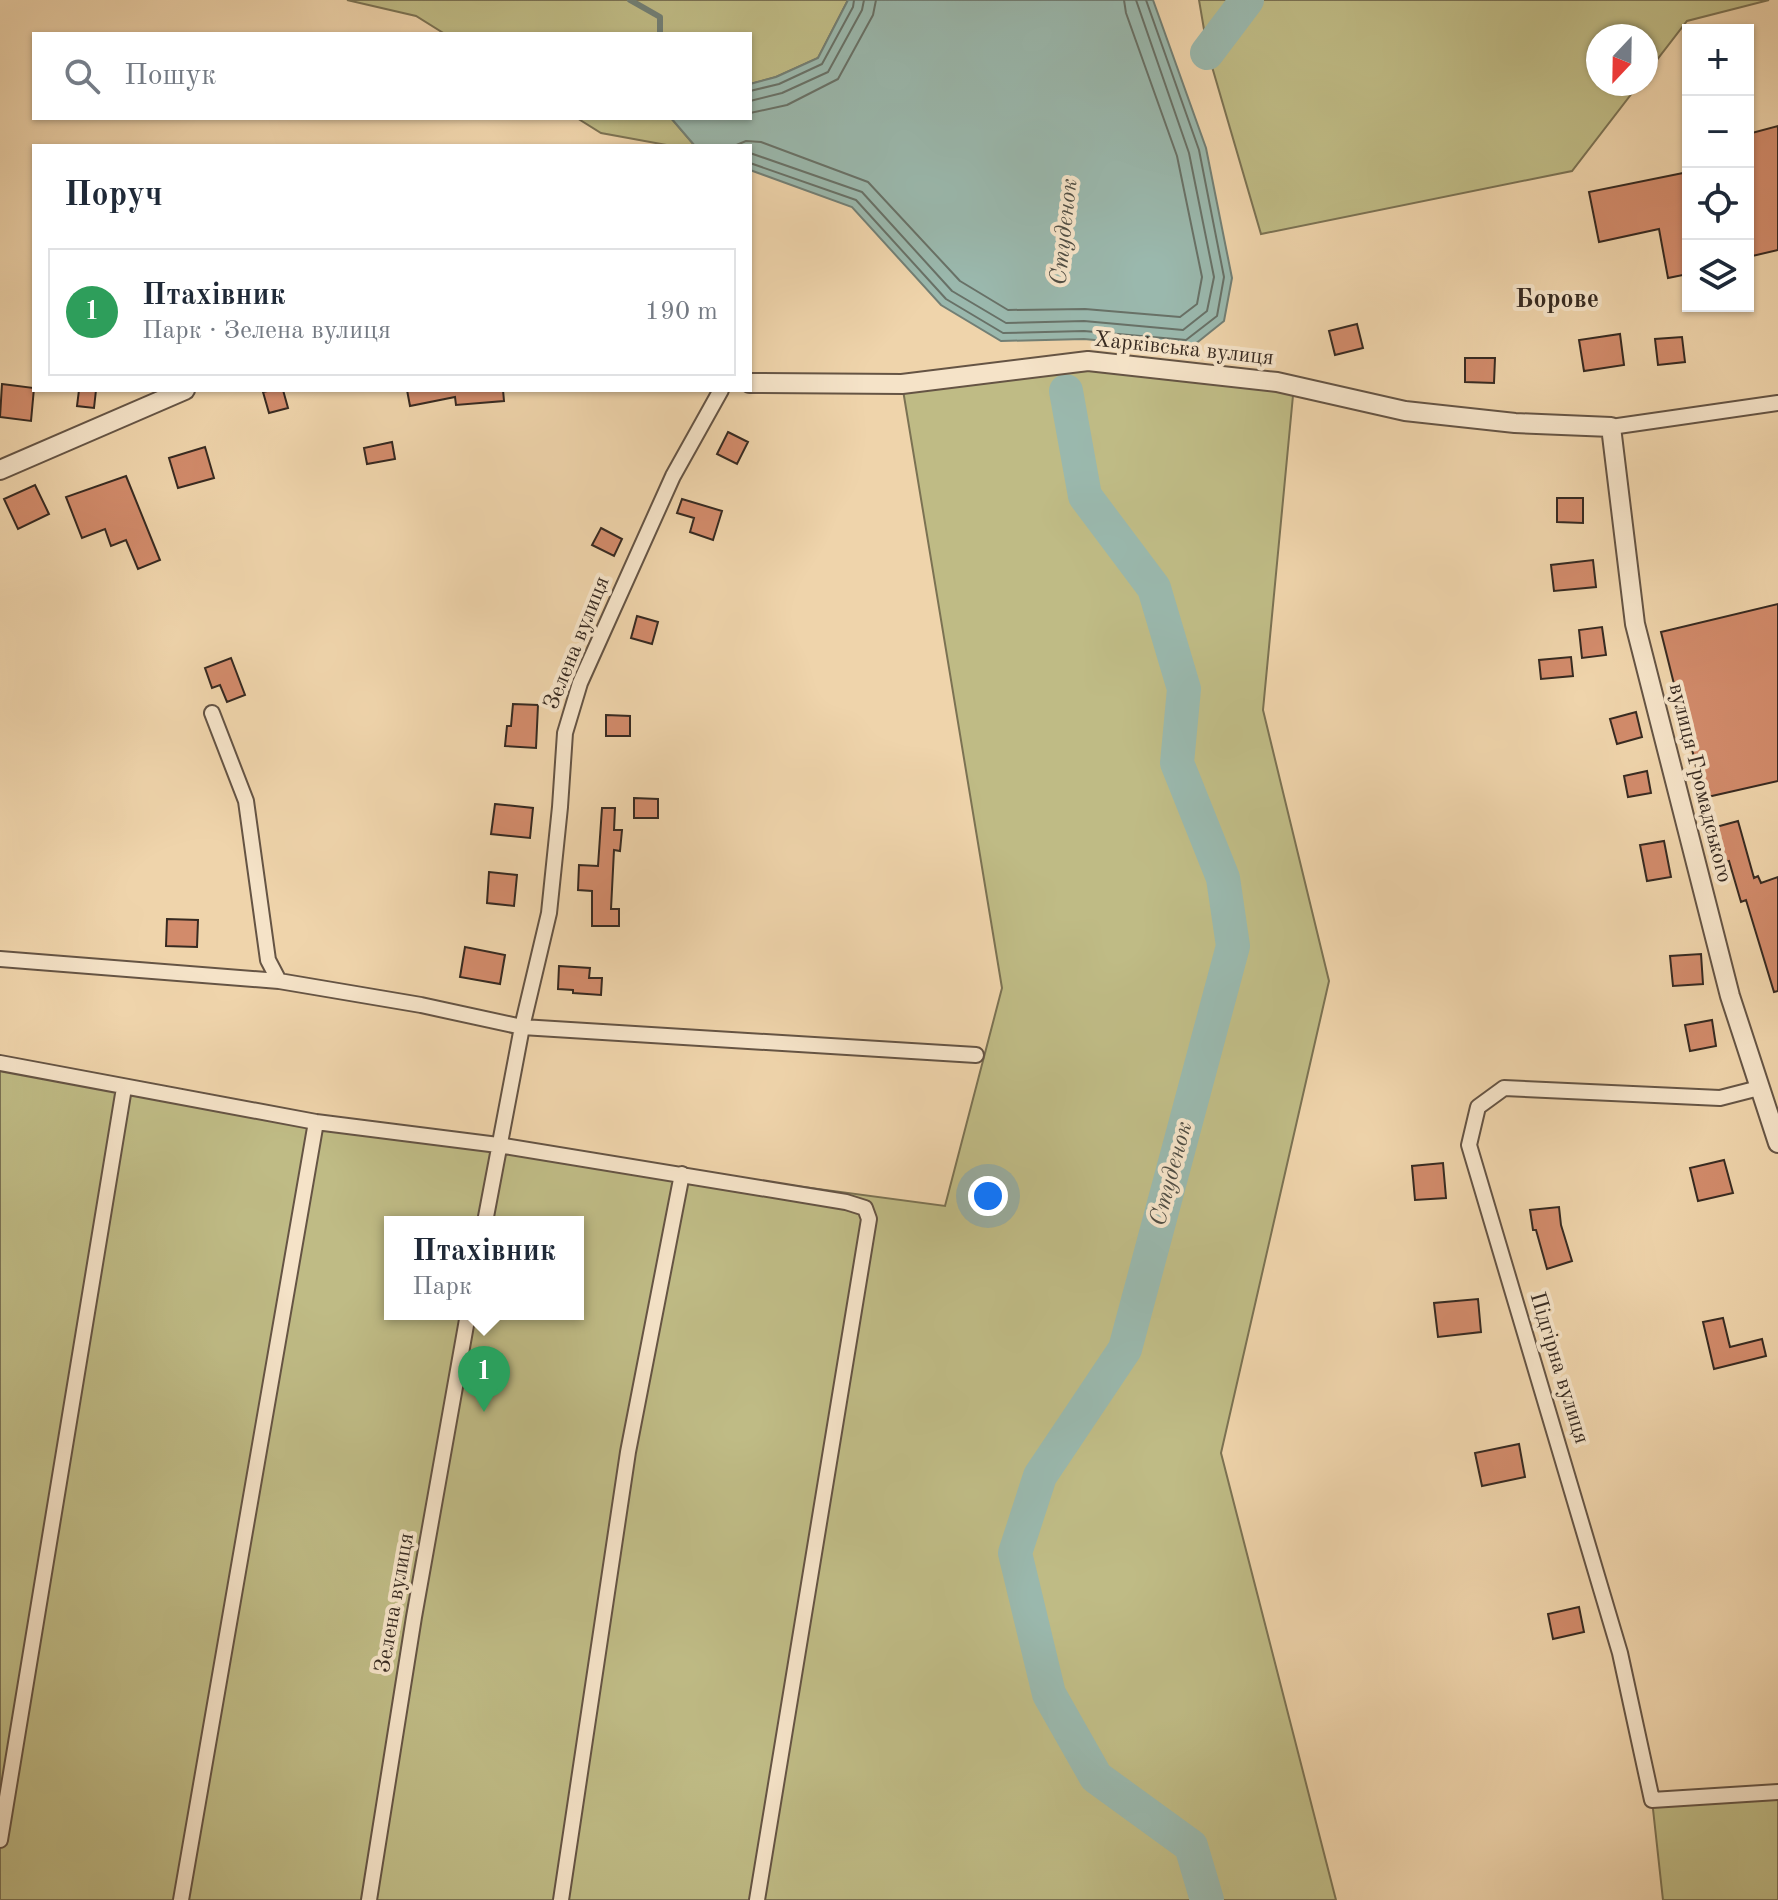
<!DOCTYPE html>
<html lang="uk">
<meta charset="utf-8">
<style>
body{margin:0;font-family:"Old Standard TT",serif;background:#f2f2f3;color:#1f2937}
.controls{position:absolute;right:24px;top:24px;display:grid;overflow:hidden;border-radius:0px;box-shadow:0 2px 6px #0004}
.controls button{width:72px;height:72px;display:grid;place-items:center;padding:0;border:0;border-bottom:2px solid #e0e1e3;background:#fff;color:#1f2937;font:40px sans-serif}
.compass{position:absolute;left:1586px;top:24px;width:72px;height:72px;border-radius:50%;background:#fff;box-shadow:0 2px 6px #0004;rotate:202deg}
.you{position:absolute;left:988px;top:1196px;width:28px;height:28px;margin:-20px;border:6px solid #fff;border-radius:50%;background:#1a73e8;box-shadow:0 0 0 12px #1a73e833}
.badge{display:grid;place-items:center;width:52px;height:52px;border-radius:50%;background:#8f2418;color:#fff;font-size:26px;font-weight:700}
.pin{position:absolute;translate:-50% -66px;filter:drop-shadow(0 2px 4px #0008)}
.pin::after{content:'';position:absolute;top:42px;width:28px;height:24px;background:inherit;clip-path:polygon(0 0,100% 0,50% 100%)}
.popup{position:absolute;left:384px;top:1216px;width:200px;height:104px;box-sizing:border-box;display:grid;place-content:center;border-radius:0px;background:#fff;filter:drop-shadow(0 2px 6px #0005);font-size:26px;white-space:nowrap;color:#747a83}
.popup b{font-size:30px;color:#1f2937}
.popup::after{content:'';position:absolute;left:50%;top:100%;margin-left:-16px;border:16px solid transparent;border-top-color:#fff}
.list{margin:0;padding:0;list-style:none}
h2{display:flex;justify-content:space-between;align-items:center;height:104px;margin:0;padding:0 32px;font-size:34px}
h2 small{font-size:26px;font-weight:400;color:#747a83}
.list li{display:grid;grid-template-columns:52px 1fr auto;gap:24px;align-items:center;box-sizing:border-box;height:128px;margin:0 16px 16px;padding:0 16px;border:2px solid #e0e1e3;border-radius:0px}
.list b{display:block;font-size:30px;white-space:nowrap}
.list p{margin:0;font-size:26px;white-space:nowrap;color:#747a83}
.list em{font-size:26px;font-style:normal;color:#747a83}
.icon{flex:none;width:44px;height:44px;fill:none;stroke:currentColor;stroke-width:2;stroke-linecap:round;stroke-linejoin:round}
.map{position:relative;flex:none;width:1778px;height:1900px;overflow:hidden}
.search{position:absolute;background:#fff;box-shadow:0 2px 6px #0004;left:32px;top:32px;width:720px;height:88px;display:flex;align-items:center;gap:20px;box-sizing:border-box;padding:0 28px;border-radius:0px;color:#747a83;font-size:30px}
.panel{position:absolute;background:#fff;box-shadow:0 2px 6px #0004;left:32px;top:144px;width:720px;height:248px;border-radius:0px}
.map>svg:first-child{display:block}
.green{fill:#bfbb85;stroke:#7b7253;stroke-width:2;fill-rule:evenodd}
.water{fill:#9ab8ad;stroke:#727f75;stroke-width:2}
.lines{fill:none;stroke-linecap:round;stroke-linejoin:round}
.shore{stroke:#687167;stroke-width:2}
.stream{stroke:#727f75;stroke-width:6}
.river{stroke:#9ab8ad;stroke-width:34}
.building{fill:#d28b6b;stroke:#372a21;stroke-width:2}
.minor-casing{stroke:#655444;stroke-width:18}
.tertiary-casing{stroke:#655444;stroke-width:22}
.minor{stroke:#f5e3c8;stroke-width:14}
.tertiary{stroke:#f5e3c8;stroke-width:18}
.labels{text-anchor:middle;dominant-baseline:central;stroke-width:8;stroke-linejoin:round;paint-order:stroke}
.street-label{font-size:22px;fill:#372a21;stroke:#f5e3c8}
.water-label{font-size:24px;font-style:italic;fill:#504e44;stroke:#f5e3c8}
.quarter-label{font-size:26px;font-weight:bold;fill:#372a21;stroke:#f5e3c8}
</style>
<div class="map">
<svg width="1778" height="1900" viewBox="0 0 1778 1900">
<rect width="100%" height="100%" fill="#efd4ab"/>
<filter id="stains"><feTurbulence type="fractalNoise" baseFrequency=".0025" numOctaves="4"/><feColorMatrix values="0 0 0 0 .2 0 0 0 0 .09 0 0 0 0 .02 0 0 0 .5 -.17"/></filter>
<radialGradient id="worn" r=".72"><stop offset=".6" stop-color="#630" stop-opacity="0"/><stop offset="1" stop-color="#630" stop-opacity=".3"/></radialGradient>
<path class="green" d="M347 0H848L818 58 776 77 750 84V34H445L416 16Z
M1199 0H1769L1687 21 1646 74V36H1598V84H1639L1572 171 1261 234 1208 53Z
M577 118H671L695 146H672L601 133Z
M1088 361 1294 385 1263 710 1329 981 1221 1453 1336 1900H0V1063L340 1125 945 1206 1002 988 902 384ZM390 1222H578V1314H390Z
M1778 1792V1900H1663L1652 1800Z"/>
<path class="water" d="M848 0H1153L1206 148 1232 278 1224 321 1189 349 1084 339 1001 341 941 305 852 207 750 170V146H695L671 118H750V84L776 77 818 58Z"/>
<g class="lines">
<path class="shore" d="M750 91 779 84 822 64 853 7 854 0
M750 101 782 93 828 72 862 10 864 0
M750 113 787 105 838 79 873 15 876 0
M734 146 746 141 761 142 868 182 960 281 1008 310 1085 309 1180 317 1197 304 1202 277 1177 156 1126 13 1124 0
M750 153 862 192 952 291 1006 323 1084 321 1183 330 1207 311 1214 277 1189 153 1136 0
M750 163 856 200 946 299 1003 333 1084 331 1186 340 1217 316 1224 277 1199 150 1146 0"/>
<path class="stream" d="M630 0 660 17V34"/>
<path class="river" d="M1207 53 1247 0
M1066 391 1085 496 1154 588 1184 689 1177 763 1223 878 1233 946 1125 1349 1040 1476 1015 1553 1049 1694 1096 1777 1191 1846 1207 1900"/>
</g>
<path class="building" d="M1778 126V250L1748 257V134Z
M1688 172V274L1668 278 1659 229 1599 242 1589 192Z
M1357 324 1363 348 1335 355 1329 331Z
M1620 334 1624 365 1584 371 1579 340Z
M1682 337 1685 362 1658 365 1655 339Z
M1465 358H1495L1494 383 1465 382Z
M2 384 34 388 31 421 0 417Z
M79 390H96L94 408 77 406Z
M272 390H283L288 408 269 413 263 392Z
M407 390H503L504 401 456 405 455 397 410 406Z
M728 432 748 442 737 464 717 454Z
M392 442 395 459 367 464 364 448Z
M205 447 214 478 178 488 169 458Z
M126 476 160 560 138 569 126 540 111 546 105 529 82 538 66 497Z
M35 485 49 514 18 529 4 499Z
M1557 498H1583V523L1557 522Z
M682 499 722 511 713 540 690 532 694 518 677 513Z
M601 528 622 539 614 556 592 545Z
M1593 560 1596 587 1554 591 1551 565Z
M1778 604V781L1703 798 1681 700H1678L1661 632Z
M637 616 658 622 652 644 631 638Z
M1602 627 1606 655 1582 658 1579 630Z
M1571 657 1573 676 1541 679 1539 660Z
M231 658 245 695 227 702 220 685 212 688 205 668Z
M513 704 538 705 536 748 505 746 507 726H511Z
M1636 712 1642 737 1617 744 1610 719Z
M606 715 630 716V736H606Z
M1647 771 1651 793 1628 797 1624 776Z
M634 798 658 799V818H634Z
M495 804 533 808 530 838 491 834Z
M602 808H615L614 830H622L620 851 614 850 611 909H619V926H592V891L578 890 579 865 598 866Z
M1738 821 1754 878 1758 876 1761 883 1778 877V991L1774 992 1746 900 1741 902 1729 861 1714 865 1705 830Z
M1664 841 1671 877 1647 881 1640 845Z
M489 872 517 875 514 906 487 903Z
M167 919 198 920 197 947 166 946Z
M465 947 505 955 500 984 460 977Z
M1701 954 1703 984 1673 986 1670 956Z
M559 966 590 968 589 978H602L601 995 573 993V990L558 989Z
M1712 1020 1716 1046 1690 1051 1685 1025Z
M1724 1160 1733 1193 1698 1201 1690 1168Z
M1443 1163 1446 1198 1415 1200 1412 1166Z
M1559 1207 1561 1225 1572 1261 1547 1269 1536 1230H1533L1530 1210Z
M1478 1299 1481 1332 1438 1337 1434 1303Z
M1723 1318 1730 1347 1762 1339 1766 1356 1714 1369 1703 1322Z
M1519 1444 1525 1477 1482 1486 1475 1453Z
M1579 1607 1584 1632 1553 1639 1548 1614Z"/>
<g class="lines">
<defs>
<path id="minor" d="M1611 427 1778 403
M212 713 246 801 268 960 279 981 421 1005 522 1027 976 1055
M0 959 279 981
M0 1063 316 1122 498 1145 846 1202 865 1208 869 1219 757 1900
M1759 1088 1720 1098 1504 1088 1478 1107 1469 1145 1620 1653 1652 1800 1778 1792
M485 1222 522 1027 549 913 560 807 565 733 580 683 673 476 721 390
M0 1840 124 1088
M181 1900 316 1122
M369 1900 414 1617 468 1314
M561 1900 628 1452 682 1174"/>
<path id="tertiary" d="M750 383 902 384 1088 361 1277 382 1405 411 1515 423 1611 427 1635 624 1730 996 1778 1143
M0 470 185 390"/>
</defs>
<use href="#minor" class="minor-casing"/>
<use href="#tertiary" class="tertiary-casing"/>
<use href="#minor" class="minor"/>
<use href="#tertiary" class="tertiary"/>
</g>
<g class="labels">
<g class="street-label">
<text transform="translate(1184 349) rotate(6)">Харківська вулиця</text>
<text transform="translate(577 643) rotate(-68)">Зелена вулиця</text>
<text transform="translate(1700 783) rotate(76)">вулиця Громадського</text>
<text transform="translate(1559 1368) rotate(73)">Підгірна вулиця</text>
<text transform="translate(395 1603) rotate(-80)">Зелена вулиця</text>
</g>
<g class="water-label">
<text transform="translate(1065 232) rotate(-84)">Студенок</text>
<text transform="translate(1172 1174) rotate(-75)">Студенок</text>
</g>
<g class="quarter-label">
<text x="1557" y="300">Борове</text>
</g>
</g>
<rect width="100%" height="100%" filter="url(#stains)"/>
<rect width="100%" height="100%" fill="url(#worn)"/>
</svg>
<div class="controls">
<button>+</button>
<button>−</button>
<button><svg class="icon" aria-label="locate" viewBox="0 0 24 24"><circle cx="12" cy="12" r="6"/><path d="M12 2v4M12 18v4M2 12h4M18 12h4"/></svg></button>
<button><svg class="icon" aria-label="layers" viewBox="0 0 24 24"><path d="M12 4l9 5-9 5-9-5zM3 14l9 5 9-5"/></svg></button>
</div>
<svg class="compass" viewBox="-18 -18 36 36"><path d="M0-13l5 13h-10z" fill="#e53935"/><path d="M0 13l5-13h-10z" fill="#747a83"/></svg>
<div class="you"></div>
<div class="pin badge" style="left:484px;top:1412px;background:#2e9e5b">1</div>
<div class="popup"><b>Птахівник</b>Парк</div>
<div class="search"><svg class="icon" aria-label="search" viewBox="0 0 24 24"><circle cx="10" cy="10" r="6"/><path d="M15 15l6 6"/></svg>Пошук</div>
<section class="panel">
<h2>Поруч<small></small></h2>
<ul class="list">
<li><span class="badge" style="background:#2e9e5b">1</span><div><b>Птахівник</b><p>Парк · Зелена вулиця</p></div><em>190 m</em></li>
</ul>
</section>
</div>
